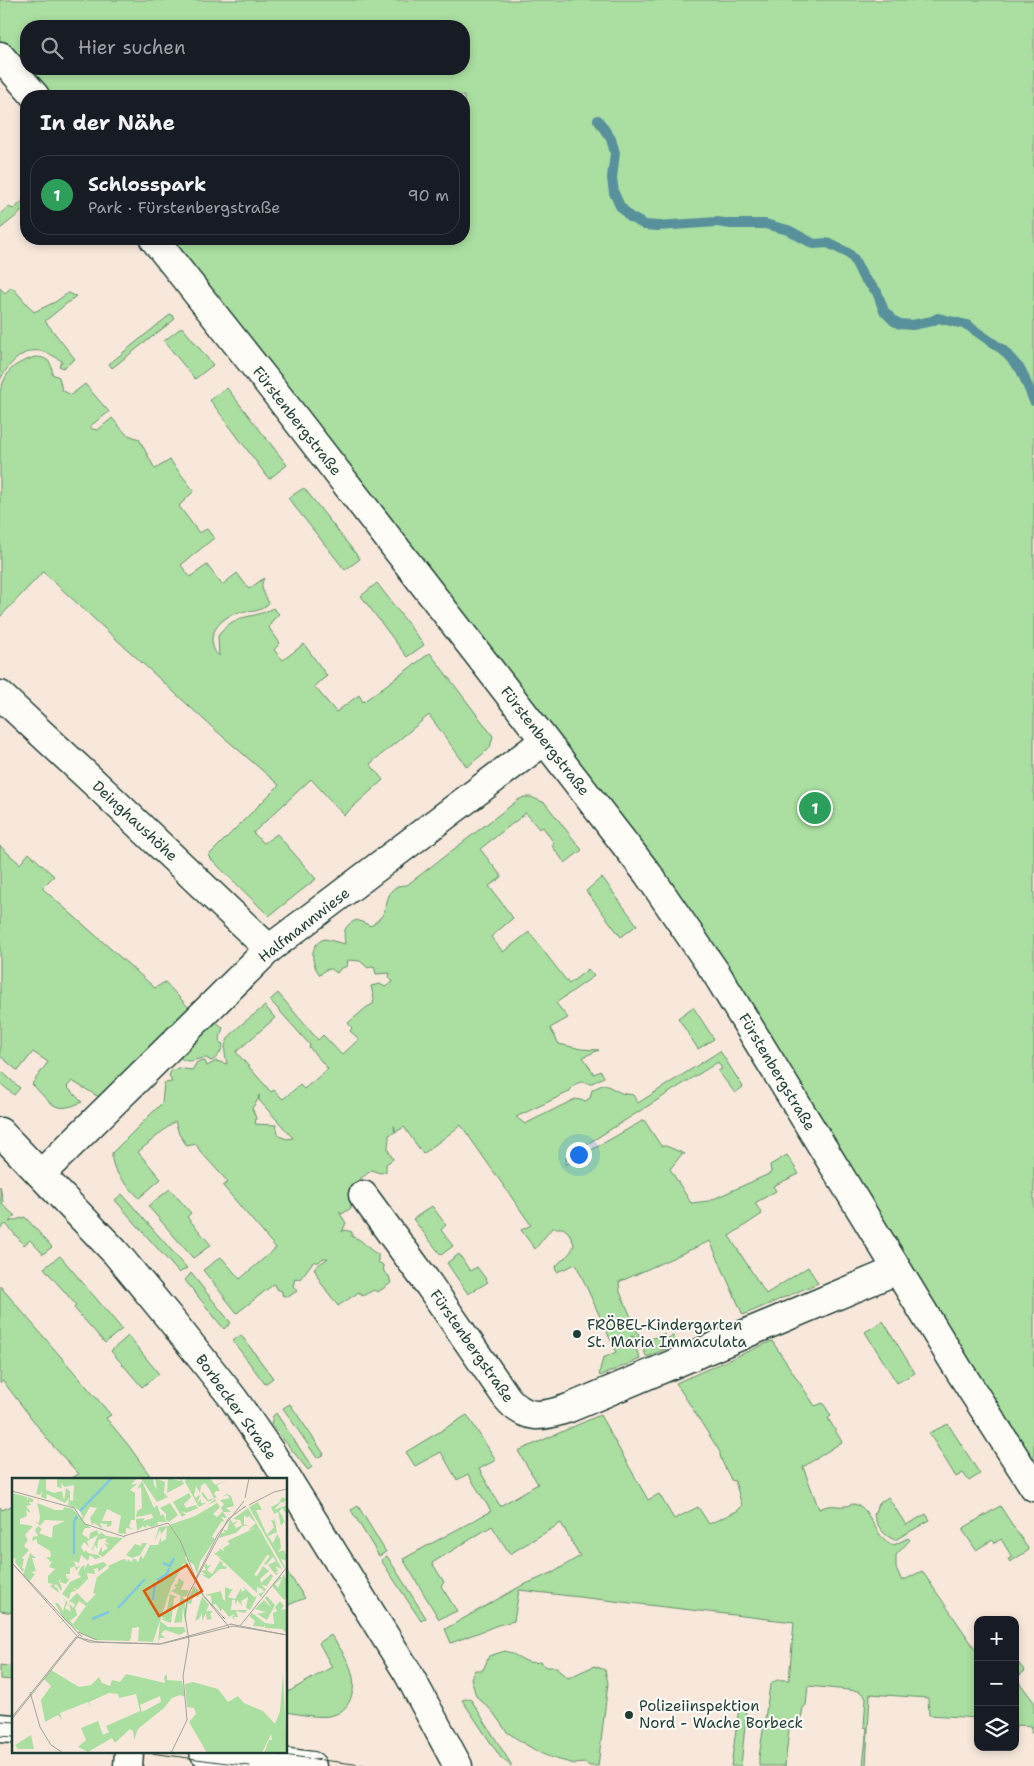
<!DOCTYPE html>
<html lang="de">
<meta charset="utf-8">
<style>
body{margin:0;font-family:"Shantell Sans",sans-serif;background:#242831;color:#f1f3f6}
.controls{position:absolute;right:15px;bottom:15px;display:grid;overflow:hidden;border-radius:10px;box-shadow:0 2px 8px #0003}
.controls button{width:45px;height:45px;display:grid;place-items:center;padding:0;border:0;border-bottom:1px solid #363941;background:#171b24;color:#f1f3f6;font:25px sans-serif}
.you{position:absolute;left:578px;top:1154px;width:18px;height:18px;margin:-12px;border:4px solid #fff;border-radius:50%;background:#1a73e8;box-shadow:0 0 0 8px #1a73e833}
.badge{display:grid;place-items:center;width:32px;height:32px;border-radius:50%;background:#7c3aed;color:#fff;font-size:16px;font-weight:700}
.pin{position:absolute;translate:-50% -50%;border:2px solid #fff;box-shadow:0 1px 5px #0006}
.list{margin:0;padding:0;list-style:none}
h2{display:flex;justify-content:space-between;align-items:center;height:65px;margin:0;padding:0 20px;font-size:21px}
h2 small{font-size:16px;font-weight:400;color:#9ea1a6}
.list li{display:grid;grid-template-columns:32px 1fr auto;gap:15px;align-items:center;box-sizing:border-box;height:80px;margin:0 10px 10px;padding:0 10px;border:1px solid #363941;border-radius:20px}
.list b{display:block;font-size:19px;white-space:nowrap}
.list p{margin:0;font-size:16px;white-space:nowrap;color:#9ea1a6}
.list em{font-size:16px;font-style:normal;color:#9ea1a6}
.icon{flex:none;width:28px;height:28px;fill:none;stroke:currentColor;stroke-width:2;stroke-linecap:round;stroke-linejoin:round}
.map{position:relative;flex:none;width:1034px;height:1766px;overflow:hidden}
.search{position:absolute;background:#171b24;box-shadow:0 2px 8px #0003;left:20px;top:20px;width:450px;height:55px;display:flex;align-items:center;gap:12px;box-sizing:border-box;padding:0 18px;border-radius:20px;color:#9ea1a6;font-size:19px}
.panel{position:absolute;background:#171b24;box-shadow:0 2px 8px #0003;left:20px;top:90px;width:450px;height:155px;border-radius:20px}
.map>svg:first-child{display:block}
.green{fill:#aadfa1;stroke:#648e6a;fill-rule:evenodd}
.lines{fill:none;stroke-linecap:round;stroke-linejoin:round}
.stream{stroke:#58909b;stroke-width:10}
.street-casing{stroke:#1f3d34;stroke-width:31}
.secondary-casing{stroke:#1f3d34;stroke-width:31}
.street{stroke:#fdfcf7;stroke-width:28}
.secondary{stroke:#fdfcf7;stroke-width:28}
.tram{stroke:#1f3d34;stroke-width:1}
.poi-dot{fill:#1f3d34;stroke:#fdfcf7;stroke-width:2}
.labels{text-anchor:middle;dominant-baseline:central;stroke-width:4;stroke-linejoin:round;paint-order:stroke}
.street-label{font-size:15px;fill:#1f3d34;stroke:#fdfcf7}
.poi-label{font-size:15px;fill:#1f3d34;stroke:#fdfcf7;text-anchor:start}
.inset-river{fill:none;stroke:#7ec8df;stroke-width:2.5}
.inset-road{fill:none;stroke:#a1a499;stroke-width:1}
.view{fill:#de580e;fill-opacity:0.15;stroke:#de580e;stroke-width:2.5}
.inset-edge{fill:none;stroke:#1f3d34;stroke-width:2.5}
</style>
<div class="map">
<svg width="1034" height="1766" viewBox="0 0 1034 1766">
<rect width="100%" height="100%" fill="#f8e8dc"/>
<filter id="ink" filterUnits="userSpaceOnUse"><feTurbulence type="fractalNoise" baseFrequency=".02" numOctaves="2"/><feDisplacementMap in="SourceGraphic" scale="10" xChannelSelector="R" yChannelSelector="G"/><feConvolveMatrix kernelMatrix="1 2 1 2 8 2 1 2 1" color-interpolation-filters="sRGB"/></filter>
<g filter="url(#ink)">
<path class="green" d="M0 0H1034V1487L716 973 154 239H464V96H34L0 56ZM26 26H464V69H26Z
M26 198V208L0 229V214L8 207 14 209Z
M12 287 34 312 55 302 68 293 76 296 45 321 75 359 63 368 59 366 62 361C55 357 48 352 40 351 22 348 7 366 0 380V288L5 293Z
M171 314 175 319 112 368 109 364Z
M182 327 213 365 195 379 164 341Z
M35 357C47 357 53 362 52 374L59 377 62 390 71 395 85 384 109 412 90 426 92 429 98 430 112 418 126 434 139 439 155 469 170 460 194 491 179 506 199 533 207 529 214 538 181 565 190 577 207 565 222 585 237 573 249 589 264 578C259 587 264 594 269 603 259 613 252 611 240 612 227 614 214 626 212 638 212 645 214 652 219 656L218 636C236 611 250 621 273 608L279 614 272 621 269 628 280 643 274 650 283 660 304 644 327 676 314 686 336 712 359 695 363 702 430 653 493 736 490 748 467 767 429 715 370 764 383 780 344 815 311 779 253 833 264 843 277 834 316 879 269 916 208 856 279 785 213 728 43 572 0 617V391C8 368 12 365 35 357Z
M227 388 287 465 269 479 210 400Z
M304 488 360 559 345 570 288 498Z
M377 583 424 645 407 657 361 596Z
M524 797H531L545 803 582 850 565 863 552 846 554 843 543 827 539 829 526 813 480 849 502 877 489 886 513 918 491 937 503 952 529 932 569 984 588 969 594 976 556 1003 568 1018 550 1028 559 1044 581 1049 599 1050 583 1057 594 1074 601 1071 604 1077 590 1084C580 1079 574 1084 569 1092L516 1117 525 1124 575 1099 585 1101 590 1098 592 1090 604 1084 621 1093 633 1095 638 1103 720 1051 743 1087 735 1093 718 1071 722 1069 718 1062 565 1158 567 1160 565 1165 644 1120 661 1146H666L685 1154H682L670 1169 691 1203 709 1201 771 1173 770 1165 787 1155 799 1174 773 1186 776 1191 755 1203 762 1214 729 1236 766 1294 808 1267 818 1283 743 1315 710 1241 619 1282 620 1292 642 1342 664 1334 666 1339 673 1336 677 1344 647 1357 637 1338 631 1336 640 1359 600 1376 599 1373 603 1358 616 1352 576 1264 557 1272 555 1268C562 1257 571 1257 574 1244L569 1233 563 1228H552L535 1249 521 1230 531 1225 461 1125 423 1154 404 1127 396 1132 394 1126 395 1132 389 1135C389 1149 385 1146 393 1159L386 1164V1172L380 1173 372 1170 360 1179V1184L351 1195V1208L342 1214 339 1212 346 1223 342 1232 345 1230 352 1232V1237C363 1238 367 1250 378 1254V1262L383 1265 384 1272 389 1276 391 1283 378 1292 374 1290 362 1296 359 1292 338 1306 321 1283 314 1268 328 1258H323L319 1262H313L300 1279 295 1278 293 1286 297 1291 288 1297 282 1295V1291L276 1289 274 1284 237 1313 203 1270 221 1257 240 1279 276 1248 223 1186 228 1182 200 1151 196 1144 187 1146 179 1134 175 1121 138 1152 161 1179 139 1198C128 1185 110 1172 112 1153L162 1103 164 1083 172 1082 169 1076 171 1071 178 1068 192 1070 197 1062 205 1061 207 1066 216 1061 227 1064C226 1058 224 1053 225 1047 227 1032 253 1016 265 1006L275 1018 236 1052 271 1092 274 1090 283 1099 300 1085 304 1089 328 1069 309 1047 310 1045 270 1000 278 993 318 1040 323 1035 342 1055 359 1039 350 1031 352 1028 348 1023 367 1007 373 1004 374 999 371 986 380 984 385 987 393 982 389 977 390 973 376 974 374 966 368 968 360 961 348 960 347 966 340 969 337 973 331 969 325 970 320 975C311 964 308 944 325 939L345 944C343 931 344 925 357 920L371 926C374 923 378 920 381 917 391 904 383 885 407 885L518 800ZM259 1095V1100L293 1138 287 1139 279 1136 276 1125 255 1124 256 1118 252 1108 258 1100Z
M0 846 20 864 29 853 54 876 42 888 155 988 165 982 191 1010 215 1012 217 1023 223 1027 219 1042 223 1044C222 1051 217 1059 211 1061L206 1058C192 1059 188 1066 176 1054L106 1095 99 1097 72 1081 67 1087 82 1102C54 1115 51 1103 32 1084L48 1062 33 1052 18 1071 0 1056Z
M602 877 637 925 621 937 586 891Z
M693 1007 714 1039 698 1049 678 1018Z
M0 1070 20 1088 14 1095 0 1083Z
M0 1186 3 1202 2 1204 15 1216 9 1222 25 1217 52 1247 43 1254 30 1240 24 1245 6 1224 0 1229Z
M170 1189 191 1213 187 1217 211 1245 193 1258 148 1206Z
M122 1194 187 1268 179 1273 115 1200Z
M432 1206 446 1225 441 1230 453 1246 441 1255 413 1219Z
M459 1254 470 1271 477 1267 488 1282 468 1294 447 1263Z
M60 1256 122 1329 105 1343 74 1308 76 1305 44 1268Z
M191 1273 231 1323 224 1329 185 1280Z
M0 1286 111 1415 106 1418 129 1446 153 1480H68L79 1474 52 1445 3 1381 0 1383Z
M883 1321 915 1373 897 1383 865 1332Z
M241 1335 273 1378 265 1384 233 1341Z
M128 1336 159 1374 142 1387 111 1351Z
M772 1341 815 1406 823 1403 831 1416 828 1418 842 1442 803 1467 819 1509C833 1503 832 1507 846 1506 848 1506 851 1504 853 1504 872 1505 872 1538 894 1545L908 1538 910 1540 896 1555V1568L902 1581 922 1571 978 1653V1718L929 1715 928 1698 870 1694 866 1766H863L867 1728 864 1727 866 1697 859 1691 808 1686 806 1705 803 1708 801 1719 789 1729 785 1766H759V1757L770 1686C775 1678 781 1680 789 1680L794 1622 519 1590 514 1621 498 1625 451 1643 445 1629 521 1586 554 1572 580 1556 561 1523 510 1554 492 1526 432 1563 444 1582 441 1586 457 1611 439 1619 403 1559 491 1511 468 1474 457 1480 441 1452 415 1466 406 1452 467 1415 496 1460 479 1469 500 1506 538 1484 518 1451 600 1415 648 1500 659 1494 674 1519 698 1507 709 1524 737 1511 742 1506 735 1481 731 1480C728 1472 719 1459 720 1452L676 1383Z
M290 1404 324 1454 317 1458 283 1408Z
M276 1413 312 1467 308 1470 271 1424 273 1416Z
M948 1424 980 1474 969 1481 963 1473 956 1477 929 1433Z
M888 1497 906 1525 926 1514 930 1520 895 1540C884 1536 877 1526 874 1515L878 1504Z
M14 1505V1613L0 1611V1507L2 1510Z
M358 1506 386 1552 379 1556 351 1510Z
M1000 1506 1029 1550 1010 1562 1008 1559 1012 1557 1001 1539 995 1543 992 1540 976 1550 962 1529Z
M387 1556 426 1618 421 1621 381 1560Z
M286 1570 305 1598 286 1606Z
M331 1635C344 1654 361 1676 350 1700 347 1707 341 1713 333 1715 322 1719 299 1714 286 1712V1693L332 1667 319 1643Z
M505 1651C520 1655 524 1665 540 1662L547 1667H557L559 1671 568 1678 594 1666 605 1670 608 1683 598 1766H590L584 1763 575 1764 552 1758 540 1753 520 1741 507 1732 492 1711 476 1696 471 1678 475 1670H483L489 1656Z
M1015 1659 1025 1671 1016 1678 1034 1702V1733H1031L1032 1726 1016 1725 1015 1734Z
M0 1665 14 1667V1680L0 1679Z
M470 1698 511 1764V1766L501 1758 462 1700Z
M740 1701 744 1702 746 1715 741 1766H731Z"/>
<g class="lines">
<path class="stream" d="M598 120 611 139 615 153 612 178 614 193 620 206 630 217 645 225 658 226 717 222 731 224H765L788 230 814 244 828 243 848 253 854 259 863 277 877 292 884 311 894 321 900 324 912 325 932 321 938 318 967 325 1003 350 1021 370 1034 401"/>
<defs>
<path id="street" d="M0 56 35 96
M154 239 268 383 648 874 716 973 957 1367 1034 1487
M0 695 99 787 269 949
M41 1174 269 949 544 741
M363 1195 429 1285 507 1398C526 1421 543 1417 569 1408L897 1270
M128 1766 129 1752"/>
<path id="secondary" d="M0 1132 116 1253 172 1321 233 1398 271 1453 408 1673 458 1766
M0 1728 14 1729
M204 1752 312 1766"/>
</defs>
<use href="#street" class="street-casing"/>
<use href="#secondary" class="secondary-casing"/>
<use href="#street" class="street"/>
<use href="#secondary" class="secondary"/>
<path class="tram" d="M0 1721 14 1722
M0 1736 14 1737
M143 1752 250 1766
M259 1752 370 1766"/>
</g>
</g>
<g class="poi-dot">
<circle cx="577" cy="1334" r="5"/>
<circle cx="629" cy="1715" r="5"/>
</g>
<g class="labels">
<g class="street-label">
<text transform="translate(297 421) rotate(52)">Fürstenbergstraße</text>
<text transform="translate(545 741) rotate(52)">Fürstenbergstraße</text>
<text transform="translate(135 821) rotate(43)">Deinghaushöhe</text>
<text transform="translate(304 925) rotate(-38)">Halfmannwiese</text>
<text transform="translate(777 1072) rotate(59)">Fürstenbergstraße</text>
<text transform="translate(472 1346) rotate(55)">Fürstenbergstraße</text>
<text transform="translate(236 1407) rotate(54)">Borbecker Straße</text>
</g>
<g class="poi-label">
<text x="587" y="1325">FRÖBEL-Kindergarten<tspan x="587" dy="17">St. Maria Immaculata</tspan></text>
<text x="639" y="1706">Polizeiinspektion<tspan x="639" dy="17">Nord - Wache Borbeck</tspan></text>
</g>
</g>
<g transform="translate(12 1478)">
<rect width="275" height="275" fill="#f8e8dc"/>
<path d="M28 0H34V12L42 15 50 13 52 23 54 10 58 13V22L61 23 62 7 52 9 49 4 50 10 45 9V0H125L119 7 126 5 118 12 123 15V42H119L117 49 122 51 114 50V56L106 55 109 38 95 31 90 43H100L99 48 95 49 94 43V46L88 45 91 51 82 45 80 47 78 40 85 30 78 29 70 43 79 50H73L70 56 77 61 78 55 85 52 87 57 89 54 94 58 111 60 91 79 86 76 90 68V74L96 70 92 65 98 67 93 63 95 60 86 62 85 71 83 67 81 71 84 74 78 70 80 71 86 57 75 63 77 69 72 64 69 69 72 74 74 72 76 75 86 77 89 80 83 81 78 77 76 83 69 77 67 85 62 83 64 89 68 88 64 93 63 88 58 90V96H54L55 101 58 100 54 106 48 104 49 100 47 103 50 110 49 113 44 106 42 108 46 111 47 115 38 108 41 106 36 105V98L43 91 37 89 40 83 35 85 38 83 34 79H39L38 73 25 65V61L20 63 21 59 26 58 23 52 26 48 30 51 27 55 40 60 41 48 53 43 33 42 28 48 24 44 27 45 28 38 25 25 43 32H51L52 29 61 31 69 40 71 39 67 32 56 27 57 20 53 25 35 16 34 21 29 19 30 12 28 17 24 16ZM141 0 142 7 145 11 143 0 153 4 152 15 156 19 145 24 129 1ZM156 0 168 3 169 0 172 6 155 15ZM174 0H198L203 7 215 2 205 7 208 13H204L202 16 205 19 196 24 189 16 191 14 196 22 202 20 196 9 193 5 189 8 188 15 184 8 182 18 184 20 187 17 188 18 185 25 189 21V25H194L187 29 173 4ZM130 3 142 30 145 27 149 38 151 36 154 41V36L148 30 158 25 166 37 157 44 151 39 155 44H145L146 47 139 49 135 47 134 50 131 48 125 53 124 41 133 40 131 43 141 40 140 36 124 39 125 33 130 30 129 9 125 11ZM0 15 15 19V23L16 19 21 21V24H17L19 27 14 28 18 33V35L14 32 15 38 8 41V46L21 48 13 57 16 62 12 68 17 72 10 80 12 81 10 90 12 91 11 94 3 84 4 81 0 80ZM177 15 179 19 172 26 174 30 184 27 186 30 174 35 169 33 174 37 170 39 161 24ZM215 16 219 18 222 28 214 30 219 34H211L215 40 209 39 213 44 210 43 202 55 200 59 203 61 188 84 185 96 182 87 175 82 176 78 173 79 176 86H171L159 109 141 164 126 163 127 149 120 150 119 160 125 163 119 160 117 163 83 162 69 155 53 142 46 146 52 141 43 125H46L51 133 54 123 48 118 56 124 53 130 59 134 57 125 61 130 63 126 57 123 65 115 75 125 84 116 81 115 85 99 97 90 96 88 109 82 113 81 115 84 116 81 119 84 122 80 126 84 129 77 131 81 138 67H146L149 59V64L154 61 155 49 149 56 148 52 142 65 147 49 157 48 162 54 157 47 183 38 205 25 204 23 196 27 203 21 208 29 201 36 205 39 211 33 209 30 207 33 212 26 208 22 218 20 215 17 209 19ZM67 123 74 128 61 146 58 143 65 137 63 130ZM270 19 275 21 271 25 275 26 269 24 262 32 275 27 274 36 270 30 267 34 270 37 274 48 272 44 269 48 266 34 262 36 259 29 267 25ZM246 24 250 32H244L255 57 262 49 259 42 262 43V38L265 54 256 58 261 65 265 56 268 61 269 70 266 74 272 72 275 80V83L269 81 273 89 272 90 237 29ZM236 30 270 91 263 88 266 93 263 95H267L264 97 256 87 264 83 261 79 254 87 252 86 258 78 255 77 242 97 245 98 251 88 257 93 248 101 249 105 259 96 261 98 255 108 249 107 254 111 249 119 246 116 252 114 250 111 245 109V115L205 78 213 81 202 76 208 72 206 70 212 73 211 70 218 66 215 63 243 50 236 52 244 45 237 38 235 40 232 37V47L237 48H231L224 55 207 60 209 55H213L211 51 215 53 218 41 221 45 226 43 222 47 224 50 230 47 228 42 221 41ZM130 65H135L128 77 120 80 114 77 123 66 129 68ZM18 75 24 80H20L24 93 19 94 23 96 18 103 11 97ZM206 81 211 85 210 87 215 89 214 91H208L197 101 188 96 194 97 189 93 194 92 192 88 195 85V88L199 87 195 92 200 96 208 83ZM91 84 93 85 95 87 86 94V90L82 91 83 96 75 95 76 101 65 112 61 109 64 113 59 114 57 121 50 116 58 104 69 99 66 96 69 89 73 87 72 92 76 85 78 88ZM272 96 275 104V119L272 122 260 108 268 98 270 100 263 106 266 110ZM167 100 172 104 169 112H177L175 118 170 119 173 122V136L175 122 182 108 188 116 183 106 189 116 185 119 182 116 179 126 176 125 173 145 171 129 170 144 162 145 169 118 159 113 164 110 162 107 165 106ZM231 108 242 119 245 118 238 132 234 130 236 119 229 123 230 128 225 122 224 128 223 122H220L219 132H235L233 135 224 133 226 139H221L224 142 220 140 222 136 217 139 210 130 209 134 204 126 200 127 199 118 193 117 209 113 211 121 213 123V109L224 113 220 112 216 119 223 121 229 110 230 114 233 112ZM158 116 165 119 162 120 159 145 148 141H152L149 138 155 131ZM190 118 197 127 194 133H201L198 136 200 141 195 142 194 135 190 143V135L187 141 183 143ZM255 118 263 127 255 142 245 136 254 134 243 131 252 122 260 130 253 120ZM268 123 272 128 269 132 275 131 274 155 270 151 253 150V146L252 149 241 148 243 143 237 138 240 135 253 145 262 146 261 135 265 133 263 129ZM148 143 156 149H172L175 157 174 153 168 157 153 152 149 156 153 160H148L146 165ZM39 192 67 209 79 207 87 199 90 205 98 208 100 202 108 204 114 196 153 205 152 199 155 196V202L170 203 173 219 168 217 160 220 152 230 126 251 122 262 121 253 118 251 103 265 100 260 76 274 66 269 74 262 69 250 86 243 91 257 97 254 94 248 128 233 124 216 107 220 106 216 97 215 77 224 79 230 76 224 48 235 50 242 46 237 33 244 29 222 39 208 32 201ZM148 218 149 224 130 234 128 227ZM271 196 275 275H252L257 262H260L259 256 250 275H195L177 244 184 236 182 230 175 229 173 206 181 204 206 211 216 224 226 218 232 225 251 233 263 246 268 233ZM19 257 22 271H6L3 267Z" fill="#aadfa1" fill-rule="evenodd"/>
<path class="inset-river" d="M68 33 100 0M62 76V44L65 38M151 85 158 88 162 80M145 102 155 96 157 90M141 122 143 105M106 130 133 101M80 141 97 134"/>
<path class="inset-road" d="M0 13 62 30 73 46 113 59M233 20 237 0M237 27 262 14 275 11M112 58 156 45 168 62 190 116 217 149M0 85 66 159 77 164 149 166 222 148 275 157M0 85 70 159M213 141 191 117 184 100 206 56 232 23M218 146 275 157M228 148 275 89M66 154 85 162M18 214 28 249 39 267 51 275M0 239 64 159 85 164 148 166 220 146M0 241 67 157M159 275 175 242 171 198 177 163 173 137 176 117 216 41 234 28"/>
<path class="view" d="M175 87 190 113 147 138 132 113Z"/>
<rect width="275" height="275" class="inset-edge"/>
</g>
</svg>
<div class="controls">
<button>+</button>
<button>−</button>
<button><svg class="icon" aria-label="layers" viewBox="0 0 24 24"><path d="M12 4l9 5-9 5-9-5zM3 14l9 5 9-5"/></svg></button>
</div>
<div class="you"></div>
<div class="pin badge" style="left:815px;top:808px;background:#2e9e5b">1</div>
<div class="search"><svg class="icon" aria-label="search" viewBox="0 0 24 24"><circle cx="10" cy="10" r="6"/><path d="M15 15l6 6"/></svg>Hier suchen</div>
<section class="panel">
<h2>In der Nähe<small></small></h2>
<ul class="list">
<li><span class="badge" style="background:#2e9e5b">1</span><div><b>Schlosspark</b><p>Park · Fürstenbergstraße</p></div><em>90 m</em></li>
</ul>
</section>
</div>
